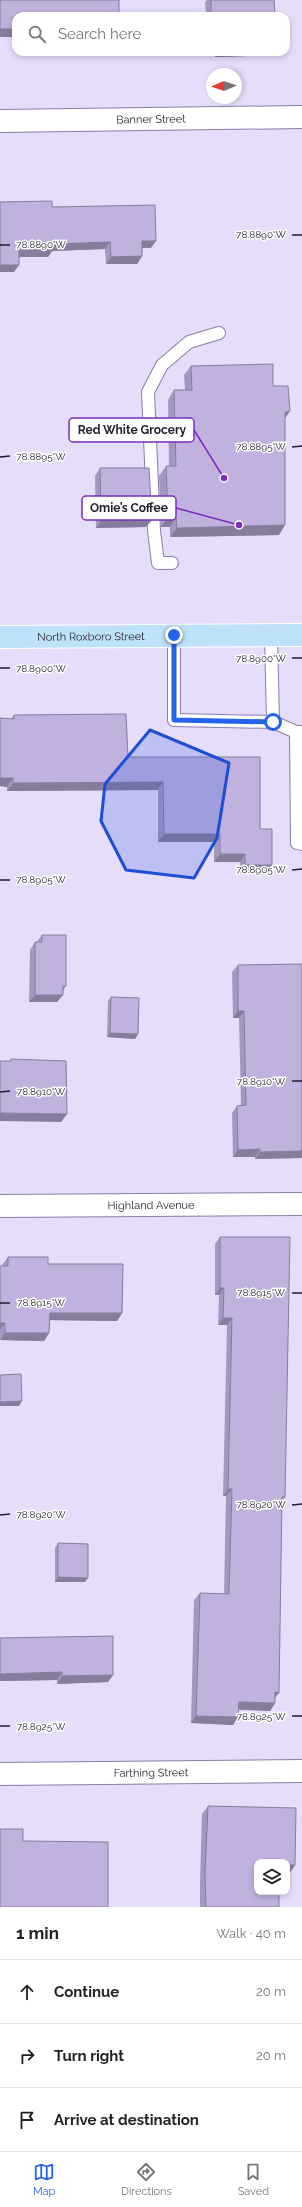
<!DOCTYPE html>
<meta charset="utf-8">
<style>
body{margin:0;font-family:Raleway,sans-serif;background:#f6f6f6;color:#222}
.controls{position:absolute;right:12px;bottom:12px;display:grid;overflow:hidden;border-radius:8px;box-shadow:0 2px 6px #0003}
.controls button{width:36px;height:36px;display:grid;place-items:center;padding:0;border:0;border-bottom:1px solid #e0e0e0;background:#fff;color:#222;font:20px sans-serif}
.compass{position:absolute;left:206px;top:68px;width:36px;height:36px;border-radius:50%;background:#fff;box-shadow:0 2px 6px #0003;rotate:268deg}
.stop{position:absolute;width:12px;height:12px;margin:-9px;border:3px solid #2563eb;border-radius:50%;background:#fff}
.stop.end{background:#2563eb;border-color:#fff;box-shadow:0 1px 4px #0008}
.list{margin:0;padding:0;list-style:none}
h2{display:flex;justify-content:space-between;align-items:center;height:52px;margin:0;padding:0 16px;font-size:17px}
h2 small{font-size:13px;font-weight:400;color:#767676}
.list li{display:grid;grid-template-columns:26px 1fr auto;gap:12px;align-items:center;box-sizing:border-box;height:64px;padding:0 16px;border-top:1px solid #e0e0e0}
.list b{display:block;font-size:15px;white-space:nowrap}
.list em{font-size:13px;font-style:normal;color:#767676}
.icon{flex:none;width:22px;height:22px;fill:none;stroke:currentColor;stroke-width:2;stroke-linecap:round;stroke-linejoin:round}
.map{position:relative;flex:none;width:302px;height:1907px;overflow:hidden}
.search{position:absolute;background:#fff;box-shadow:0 2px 6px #0003;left:12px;right:12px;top:12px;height:44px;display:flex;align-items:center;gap:10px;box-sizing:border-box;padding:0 14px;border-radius:12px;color:#767676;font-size:15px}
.sheet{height:244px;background:#fff}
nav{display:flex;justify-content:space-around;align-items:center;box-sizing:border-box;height:56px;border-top:1px solid #e0e0e0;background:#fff;font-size:11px;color:#767676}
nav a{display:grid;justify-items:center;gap:2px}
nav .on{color:#2563eb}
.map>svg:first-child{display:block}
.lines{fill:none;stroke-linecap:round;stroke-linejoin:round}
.service-casing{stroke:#8b7ca8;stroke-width:14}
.minor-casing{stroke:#8b7ca8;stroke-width:24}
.primary-casing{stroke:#fff;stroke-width:24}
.service{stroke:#fff;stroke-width:12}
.minor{stroke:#fff;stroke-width:22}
.primary{stroke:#bfe2fb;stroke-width:22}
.wall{fill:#a598c0}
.shaded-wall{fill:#867c9c}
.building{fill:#c0b1df;stroke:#867c9c}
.route{stroke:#2563eb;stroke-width:5}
.marked{fill:#1d4ed8;fill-opacity:0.2;stroke:#1d4ed8;stroke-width:3;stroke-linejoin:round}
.ticks{fill:none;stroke:#231d2e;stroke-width:1.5}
.labels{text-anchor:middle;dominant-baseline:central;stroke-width:3;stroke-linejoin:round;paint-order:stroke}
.street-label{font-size:11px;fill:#231d2e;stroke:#fff}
.ticks-label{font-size:10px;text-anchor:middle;fill:#231d2e;stroke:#fff;stroke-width:3;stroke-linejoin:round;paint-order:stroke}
.leader{fill:none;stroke:#7b2cbf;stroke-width:1.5}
.callout-dot{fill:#7b2cbf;stroke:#fff;stroke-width:1.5}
.callout{fill:#fff;stroke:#7b2cbf;stroke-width:1.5}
.callout-label{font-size:12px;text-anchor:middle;font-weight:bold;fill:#231d2e}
</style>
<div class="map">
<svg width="302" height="1907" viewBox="0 0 302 1907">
<rect width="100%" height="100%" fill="#e6ddfa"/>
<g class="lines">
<defs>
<path id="service" d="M172 563H158L154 531 148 392 162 365 189 342 219 333
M174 635V720L273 722 296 732
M271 635 273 722
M302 732H296L297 843 302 844"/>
<g id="minor">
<path id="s1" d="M0 121 302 117"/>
<path id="s2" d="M0 1206 302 1204"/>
<path id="s3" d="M0 1774 302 1771"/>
</g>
<g id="primary">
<path id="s4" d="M0 637 302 635"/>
</g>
</defs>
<use href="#service" class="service-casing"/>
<use href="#minor" class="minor-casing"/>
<use href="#primary" class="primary-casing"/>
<use href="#service" class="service"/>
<use href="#minor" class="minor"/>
<use href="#primary" class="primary"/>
</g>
<path class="wall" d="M207 0H274L275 16H206L205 2Z
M214 52H281L280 55 215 57Z
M52 207 151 248H142V256L137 264H106L105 249 52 251 48 257H19L14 272H0Z
M191 366 273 386 290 411 285 418 279 535 170 537V527H161L159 476 166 466H169L168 400 174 390H185L184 375Z
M100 468 146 527 96 528 95 476Z
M14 715 128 757 260 829 266 873H239L240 862H214V842H158V790L7 791V787L0 786V718L11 719Z
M42 935 66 986 63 991 57 1002H29L30 950 35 942H37Z
M302 964V1158L255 1159V1157H233L232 1113 237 1106 241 1105 239 1018H233L232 972 238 965Z
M111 997 138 1034 135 1039 107 1037 108 1001Z
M220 1237 285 1497 282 1501 275 1703 270 1711 239 1710 238 1717 233 1725 191 1723 194 1600 200 1593 224 1594 226 1496H223L227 1325H218L219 1295H215V1244Z
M8 1257 48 1264 122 1313 117 1321 50 1320 49 1333 44 1341 0 1340V1266H2V1265Z
M58 1543 85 1582H55V1548Z
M0 1638 113 1675 108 1682 57 1684V1680L0 1681Z
M208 1806 295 1865 289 1874H287V1862H257L279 1907H200V1882L202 1814Z"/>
<path class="shaded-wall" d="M0 29H16V37H0Z
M218 52H281L280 55 215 57Z
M142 241H156L151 248H136Z
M110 242 105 249 52 251 48 257H14L19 250 53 244Z
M142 256 137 264H106L111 257Z
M0 265H19L14 272H0Z
M290 411 283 421 285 412Z
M168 517H176L170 527H161Z
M101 520H152L146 527 96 528Z
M285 525 279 535 170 537 177 528Z
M0 778H13L7 787 0 786Z
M163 782 158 790 7 791 13 783Z
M164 834H220L214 842H158Z
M220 854H245L240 862H214Z
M245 865H272L266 873H239Z
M35 995H63L57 1002H29Z
M238 1011H244L239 1018H233Z
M110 1033 138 1034 135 1039 107 1037Z
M0 1113 67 1114 61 1122 0 1121Z
M260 1149 255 1157H233L238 1150Z
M302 1151V1158L255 1159 260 1152Z
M220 1288H224L219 1295H215Z
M50 1313H122L117 1321 44 1320Z
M223 1318H232L227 1325H218Z
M0 1323H5L0 1330Z
M5 1333H49L44 1341 0 1340Z
M22 1401 19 1406H0V1402Z
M228 1489H232L226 1496H223Z
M58 1577 88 1578 85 1582H55Z
M62 1672 57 1680 0 1681V1674Z
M113 1675 108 1682 57 1684 62 1676Z
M275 1692 279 1693 273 1700Z
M239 1702 275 1703 270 1711 234 1709Z
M196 1716 238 1717 233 1725 191 1723Z
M287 1865H295L289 1874H287Z"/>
<path class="building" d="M0 0H119V16H16V29H0Z
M211 0H274L275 16H211Z
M52 201V207L155 205 156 241H142V256L111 257 110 242 53 244V249L19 250V265H0V202Z
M273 364V386H288L290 411 285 412V525L177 528 176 517H168L166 466H176L174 390H192L191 366Z
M100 468H149L152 520H101Z
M126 714 128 757H260V829H272V865H245V854H220V834H164L163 782 13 783V778H0V718L14 719V715Z
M42 935H66V986H63V995H35V942H42Z
M302 964V1151L260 1152V1149L238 1150 237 1106 246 1105 244 1011H238V965Z
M111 997 139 998 138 1034 110 1033Z
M11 1059 66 1061 67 1114 0 1113V1061H11Z
M220 1237H290L285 1497H282L279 1693 275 1692V1703L239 1702 238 1717 196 1716 200 1593 229 1594 232 1489H228L232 1318H223L224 1288H220Z
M8 1257H48V1264H123L122 1313H50L49 1333H5V1323H0V1266H8Z
M21 1374 22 1401 0 1402V1375Z
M58 1543 88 1544V1578L58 1577Z
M113 1636V1675L62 1676V1672L0 1674V1638Z
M208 1806 296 1808 295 1865H287V1862H257V1892H279V1907H206L205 1874Z
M0 1829H23V1841L108 1842V1907H0Z"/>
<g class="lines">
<path class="route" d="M174 635V720L273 722"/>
</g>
<path class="marked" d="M150 730 229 763 217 838 194 878 126 870 101 821 105 784Z"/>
<path class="ticks" d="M292 235H302M0 245H10M292 447 302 446M0 457 10 456M292 658H302M0 668H10M292 870 302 869M0 880H10M292 1081H302M0 1092 10 1091M292 1293H302M0 1303H10M292 1505 302 1504M0 1515 10 1514M292 1716H302M0 1726H10"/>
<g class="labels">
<g class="street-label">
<text stroke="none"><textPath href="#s1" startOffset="151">Banner Street</textPath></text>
<text stroke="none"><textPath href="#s4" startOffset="91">North Roxboro Street</textPath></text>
<text stroke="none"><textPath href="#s2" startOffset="151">Highland Avenue</textPath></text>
<text stroke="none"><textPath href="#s3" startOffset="151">Farthing Street</textPath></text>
</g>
</g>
<g class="ticks-label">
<text x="261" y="238">78.8890°W</text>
<text x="41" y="248">78.8890°W</text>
<text x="261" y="450">78.8895°W</text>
<text x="41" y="460">78.8895°W</text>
<text x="261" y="662">78.8900°W</text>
<text x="41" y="672">78.8900°W</text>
<text x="261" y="873">78.8905°W</text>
<text x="41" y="883">78.8905°W</text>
<text x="261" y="1085">78.8910°W</text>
<text x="41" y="1095">78.8910°W</text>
<text x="261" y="1296">78.8915°W</text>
<text x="41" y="1306">78.8915°W</text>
<text x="261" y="1508">78.8920°W</text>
<text x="41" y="1518">78.8920°W</text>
<text x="261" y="1720">78.8925°W</text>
<text x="41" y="1730">78.8925°W</text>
</g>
<path class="leader" d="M224 478L194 430M239 525L176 508"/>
<g class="callout-dot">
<circle cx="224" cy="478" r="4"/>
<circle cx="239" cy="525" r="4"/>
</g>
<g class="callout">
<rect x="69" y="418" width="125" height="24" rx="4"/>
<rect x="82" y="496" width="94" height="24" rx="4"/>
</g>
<g class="callout-label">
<text x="132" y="434">Red White Grocery</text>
<text x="129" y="512">Omie’s Coffee</text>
</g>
</svg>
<div class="controls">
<button><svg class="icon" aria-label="layers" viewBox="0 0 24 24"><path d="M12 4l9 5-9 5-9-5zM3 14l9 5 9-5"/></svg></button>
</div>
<svg class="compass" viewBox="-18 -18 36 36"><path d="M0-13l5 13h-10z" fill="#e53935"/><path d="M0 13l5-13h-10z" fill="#767676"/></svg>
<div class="stop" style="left:273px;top:722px"></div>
<div class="stop end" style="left:174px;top:635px"></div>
<div class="search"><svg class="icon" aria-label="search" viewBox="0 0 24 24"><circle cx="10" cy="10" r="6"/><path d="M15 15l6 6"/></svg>Search here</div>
</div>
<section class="sheet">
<h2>1 min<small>Walk · 40 m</small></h2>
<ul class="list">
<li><svg class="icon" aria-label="ahead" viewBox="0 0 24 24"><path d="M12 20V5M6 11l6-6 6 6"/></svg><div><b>Continue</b></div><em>20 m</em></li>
<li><svg class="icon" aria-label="right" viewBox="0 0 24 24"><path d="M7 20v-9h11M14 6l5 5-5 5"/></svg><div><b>Turn right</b></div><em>20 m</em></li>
<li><svg class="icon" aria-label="arrive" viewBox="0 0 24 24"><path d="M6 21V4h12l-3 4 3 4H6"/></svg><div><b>Arrive at destination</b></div></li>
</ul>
</section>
<nav>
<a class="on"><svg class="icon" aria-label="map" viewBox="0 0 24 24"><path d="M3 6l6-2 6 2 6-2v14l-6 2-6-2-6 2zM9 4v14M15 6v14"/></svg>Map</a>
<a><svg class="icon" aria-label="directions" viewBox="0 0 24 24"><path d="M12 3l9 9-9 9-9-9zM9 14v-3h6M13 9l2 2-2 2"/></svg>Directions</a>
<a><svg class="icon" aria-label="saved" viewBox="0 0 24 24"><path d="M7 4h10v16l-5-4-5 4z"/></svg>Saved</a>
</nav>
